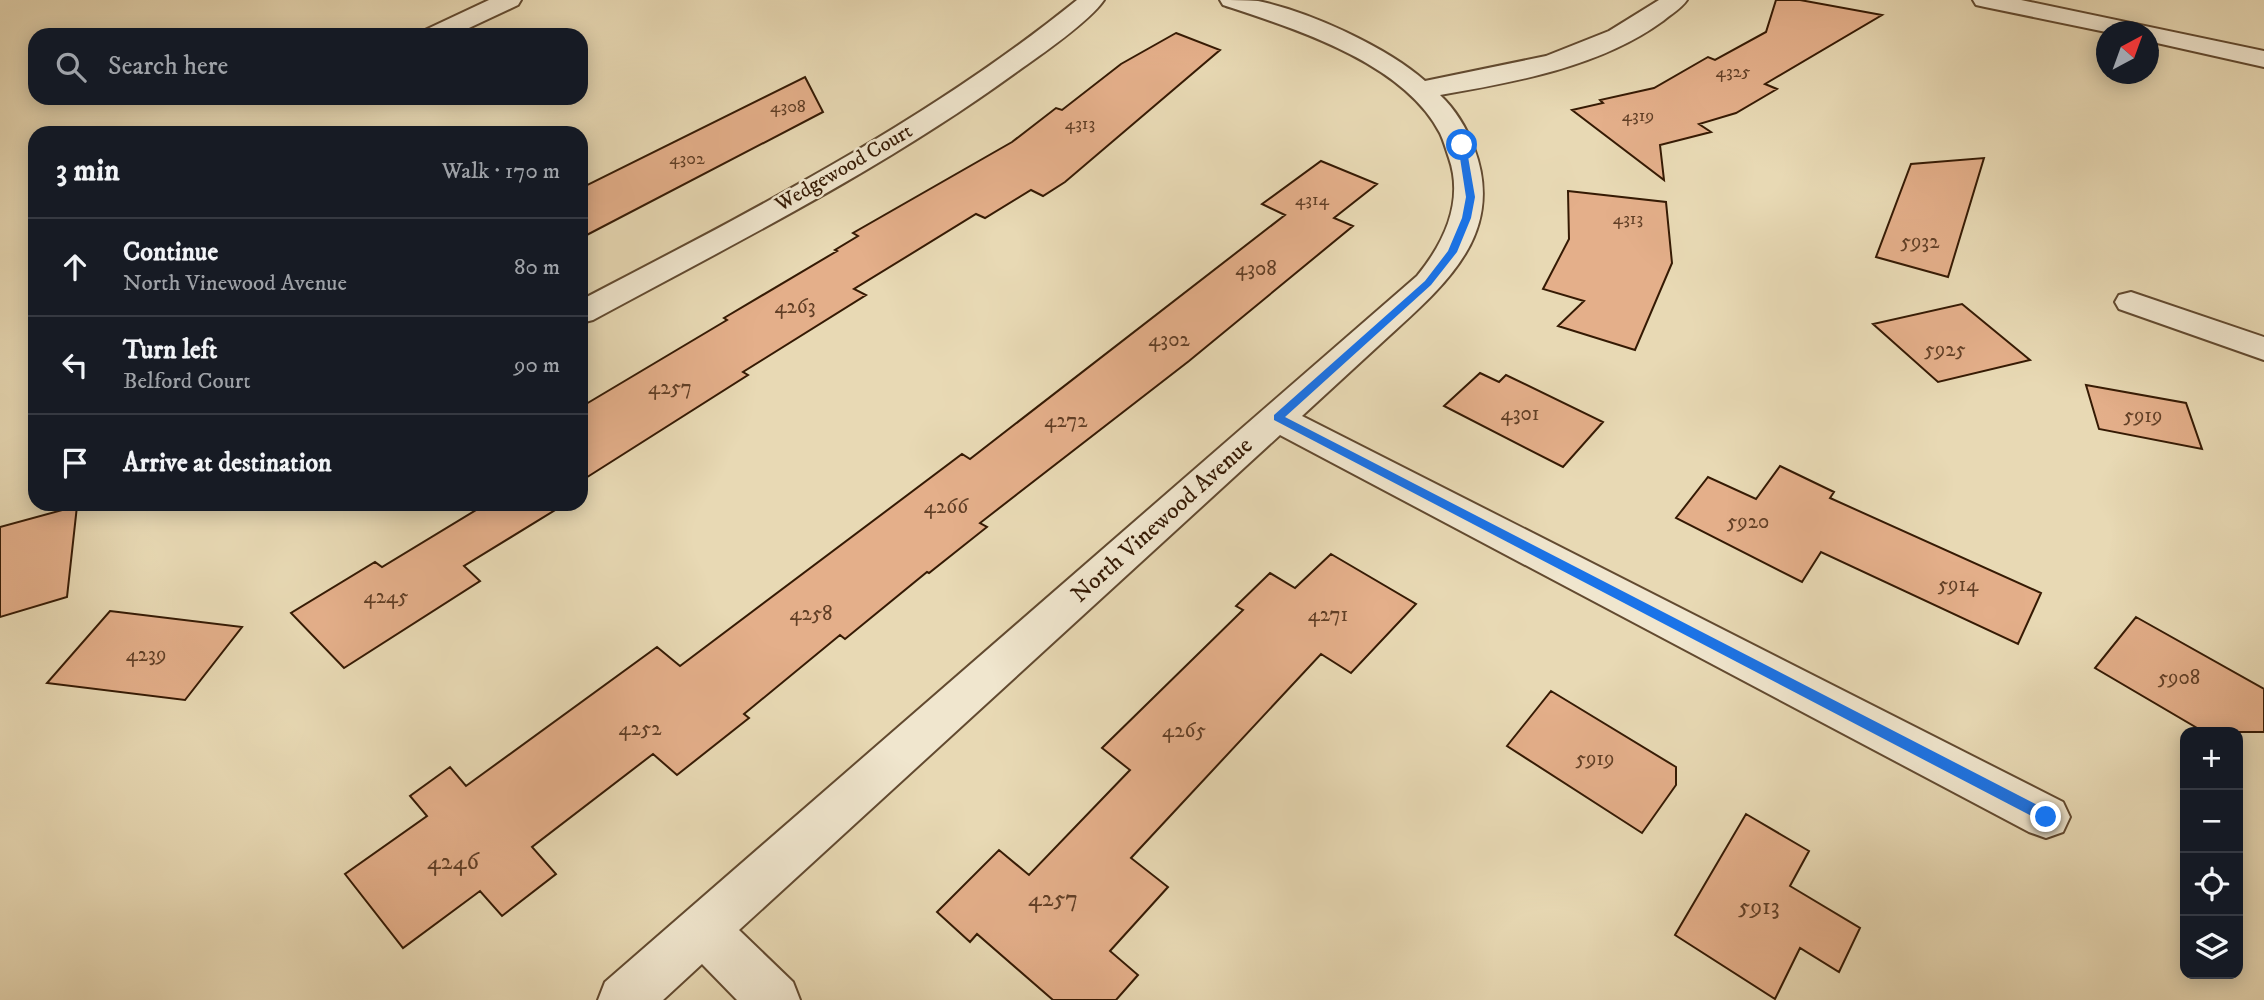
<!DOCTYPE html>
<meta charset="utf-8">
<style>
body{margin:0;font-family:"IM FELL DW Pica",serif;background:#20242c;color:#f1f3f6}
.controls{position:absolute;right:21px;bottom:21px;display:grid;overflow:hidden;border-radius:14px;box-shadow:0 4px 18px #0003}
.controls button{width:63px;height:63px;display:grid;place-items:center;padding:0;border:0;border-bottom:2px solid #363941;background:#171b24;color:#f1f3f6;font:35px sans-serif}
.compass{position:absolute;left:2096px;top:21px;width:63px;height:63px;border-radius:50%;background:#171b24;box-shadow:0 4px 18px #0003;rotate:41deg}
.stop{position:absolute;width:21px;height:21px;margin:-16px;border:5px solid #1a73e8;border-radius:50%;background:#fff}
.stop.end{background:#1a73e8;border-color:#fff;box-shadow:0 2px 7px #0008}
.list{margin:0;padding:0;list-style:none}
h2{display:flex;justify-content:space-between;align-items:center;height:91px;margin:0;padding:0 28px;font-size:30px}
h2 small{font-size:23px;font-weight:400;color:#9ea1a6}
.list li{display:grid;grid-template-columns:46px 1fr auto;gap:21px;align-items:center;box-sizing:border-box;height:98px;padding:0 28px;border-top:2px solid #363941}
.list b{display:block;font-size:26px;white-space:nowrap}
.list p{margin:0;font-size:23px;white-space:nowrap;color:#9ea1a6}
.list em{font-size:23px;font-style:normal;color:#9ea1a6}
.icon{flex:none;width:38px;height:38px;fill:none;stroke:currentColor;stroke-width:2;stroke-linecap:round;stroke-linejoin:round}
.map{position:relative;flex:none;width:2264px;height:1000px;overflow:hidden}
.search{position:absolute;background:#171b24;box-shadow:0 4px 18px #0003;left:28px;top:28px;width:560px;height:77px;display:flex;align-items:center;gap:18px;box-sizing:border-box;padding:0 24px;border-radius:21px;color:#9ea1a6;font-size:26px}
.panel{position:absolute;background:#171b24;box-shadow:0 4px 18px #0003;left:28px;top:126px;width:560px;height:385px;border-radius:21px}
.map>svg:first-child{display:block}
.building{fill:#e4af8a;stroke:#351a04;stroke-width:2}
.lines{fill:none;stroke-linecap:round;stroke-linejoin:round}
.minor-casing{stroke:#624a30;stroke-width:4}
.minor{fill:#f0e6ce;fill-rule:evenodd}
.route{fill:#1a73e8}
.labels{text-anchor:middle;dominant-baseline:central;stroke-width:5;stroke-linejoin:round;paint-order:stroke}
.far-number-label{font-size:18px;fill:#613f26}
.far-street-label{font-size:21px;fill:#351a04;stroke:#f0e6ce}
.number-label{font-size:21px;fill:#613f26}
.street-label{font-size:24px;fill:#351a04;stroke:#f0e6ce}
.near-number-label{font-size:24px;fill:#613f26}
</style>
<div class="map">
<svg width="2264" height="1000" viewBox="0 0 2264 1000">
<rect width="100%" height="100%" fill="#e8d9b4"/>
<filter id="stains"><feTurbulence type="fractalNoise" baseFrequency=".00286" numOctaves="4"/><feColorMatrix values="0 0 0 0 .2 0 0 0 0 .09 0 0 0 0 .02 0 0 0 .5 -.17"/></filter>
<radialGradient id="worn" r=".72"><stop offset=".6" stop-color="#630" stop-opacity="0"/><stop offset="1" stop-color="#630" stop-opacity=".3"/></radialGradient>
<path class="building" d="M1776 0H1800L1882 15 1765 84 1777 89 1736 113 1699 124 1711 132 1660 145 1664 180 1572 110 1603 103 1600 100 1654 88 1708 57 1715 60 1766 32Z
M1176 33 1220 50 1065 182 1043 196 1031 190 985 218 976 214 854 289 866 295 743 372 748 375 581 481V407L727 320 724 318 837 251 835 250 858 236 853 233 1012 142 1056 108 1062 110 1121 64Z
M805 77 823 112 581 238V188Z
M1984 158 1948 277 1876 257 1911 164Z
M1321 161 1377 184 1334 218 1353 226 1189 361 980 523 987 527 929 573 927 572 845 639 840 635 744 714 749 718 677 775 653 754 532 847 556 874 502 916 480 891 403 948 345 874 427 816 410 796 450 767 466 786 657 647 680 666 962 454 970 459 1285 215 1262 204Z
M1568 191 1666 202 1672 263 1635 350 1558 326 1584 301 1543 289 1569 239Z
M1962 304 2030 360 1938 382 1873 324Z
M1480 373 1499 382 1506 375 1603 422 1563 467 1444 406Z
M2086 385 2186 403 2202 449 2099 429Z
M1780 466 1834 492 1830 498 2041 593 2018 644 1821 552 1802 582 1676 518 1708 477 1756 499Z
M486 504H565L464 566 480 581 344 668 291 613 375 562 382 567Z
M77 506 67 597 0 617V527Z
M1331 554 1416 604 1351 673 1321 654 1131 858 1168 887 1110 951 1138 975 1116 1000H1053L977 934 970 942 937 912 999 850 1029 875 1130 770 1102 748 1243 610 1236 606 1270 573 1295 588Z
M110 611 242 627 185 700 47 683Z
M2136 617 2264 689V732H2204L2095 668Z
M1551 691 1676 767V785L1642 833 1507 746Z
M1746 814 1809 851 1790 886 1860 928 1839 972 1800 948 1775 999 1675 935Z"/>
<g class="lines">
<defs>
<path id="minor" d="M489 0H521L518 5 454 35H421L425 30Z
M1077 0H1104C1090 21 1041 55 1018 71 885 168 737 242 593 320L581 323V300C753 210 925 123 1077 0Z
M1220 0C1232 0 1246 0 1258 1 1308 11 1387 47 1425 81L1546 56 1609 31 1659 0H1687C1681 9 1671 14 1663 21 1600 67 1515 82 1440 95 1455 109 1467 129 1474 148 1506 233 1446 284 1389 336 1360 363 1331 389 1302 416L2063 802 2070 817 2063 832 2046 838 2029 832 1280 435 739 930 793 982 800 1000H737L702 964 663 1000H598L605 982 1417 276C1444 243 1464 201 1449 158 1446 150 1444 141 1440 133 1403 62 1295 29 1223 5Z
M1973 0H2021L2264 51V67L2148 41V32H2106L1985 7 1976 5Z
M2131 292 2264 337V360L2119 309 2115 302 2119 295Z"/>
</defs>
<use href="#minor" class="minor-casing"/>
<use href="#minor" class="minor"/>
</g>
<path class="route" d="M1462 142 1466 145 1475 197 1471 218 1457 252 1431 285 1285 417 2051 812V821H2041L1274 420V415L1425 281 1448 251 1462 218 1466 197 1458 145Z"/>
<g class="labels">
<g class="far-number-label">
<text x="1733" y="72">4325</text>
<text x="788" y="107">4308</text>
<text x="1638" y="116">4319</text>
<text x="1080" y="124">4313</text>
<text x="687" y="159">4302</text>
<text x="1312" y="200">4314</text>
<text x="1628" y="219">4313</text>
</g>
<g class="far-street-label">
<text transform="translate(844 168) rotate(-30)">Wedgewood Court</text>
</g>
<g class="number-label">
<text x="1920" y="242">5932</text>
<text x="1256" y="269">4308</text>
<text x="795" y="307">4263</text>
<text x="1169" y="340">4302</text>
<text x="1945" y="350">5925</text>
<text x="670" y="388">4257</text>
<text x="1520" y="414">4301</text>
<text x="2143" y="416">5919</text>
<text x="1066" y="421">4272</text>
<text x="946" y="507">4266</text>
<text x="1748" y="522">5920</text>
<text x="1958" y="585">5914</text>
<text x="386" y="597">4245</text>
<text x="811" y="614">4258</text>
<text x="1328" y="615">4271</text>
<text x="146" y="655">4239</text>
<text x="2179" y="678">5908</text>
<text x="640" y="729">4252</text>
<text x="1184" y="731">4265</text>
<text x="1595" y="759">5919</text>
</g>
<g class="street-label">
<text transform="translate(1162 520) rotate(-42)">North Vinewood Avenue</text>
</g>
<g class="near-number-label">
<text x="453" y="862">4246</text>
<text x="1053" y="899">4257</text>
<text x="1759" y="907">5913</text>
</g>
</g>
<rect width="100%" height="100%" filter="url(#stains)"/>
<rect width="100%" height="100%" fill="url(#worn)"/>
</svg>
<div class="controls">
<button>+</button>
<button>−</button>
<button><svg class="icon" aria-label="locate" viewBox="0 0 24 24"><circle cx="12" cy="12" r="6"/><path d="M12 2v4M12 18v4M2 12h4M18 12h4"/></svg></button>
<button><svg class="icon" aria-label="layers" viewBox="0 0 24 24"><path d="M12 4l9 5-9 5-9-5zM3 14l9 5 9-5"/></svg></button>
</div>
<svg class="compass" viewBox="-18 -18 36 36"><path d="M0-13l5 13h-10z" fill="#e53935"/><path d="M0 13l5-13h-10z" fill="#9ea1a6"/></svg>
<div class="stop" style="left:1462px;top:145px"></div>
<div class="stop end" style="left:2046px;top:817px"></div>
<div class="search"><svg class="icon" aria-label="search" viewBox="0 0 24 24"><circle cx="10" cy="10" r="6"/><path d="M15 15l6 6"/></svg>Search here</div>
<section class="panel">
<h2>3 min<small>Walk · 170 m</small></h2>
<ul class="list">
<li><svg class="icon" aria-label="ahead" viewBox="0 0 24 24"><path d="M12 20V5M6 11l6-6 6 6"/></svg><div><b>Continue</b><p>North Vinewood Avenue</p></div><em>80 m</em></li>
<li><svg class="icon" aria-label="left" viewBox="0 0 24 24"><path d="M17 20v-9H6M10 6l-5 5 5 5"/></svg><div><b>Turn left</b><p>Belford Court</p></div><em>90 m</em></li>
<li><svg class="icon" aria-label="arrive" viewBox="0 0 24 24"><path d="M6 21V4h12l-3 4 3 4H6"/></svg><div><b>Arrive at destination</b></div></li>
</ul>
</section>
</div>
